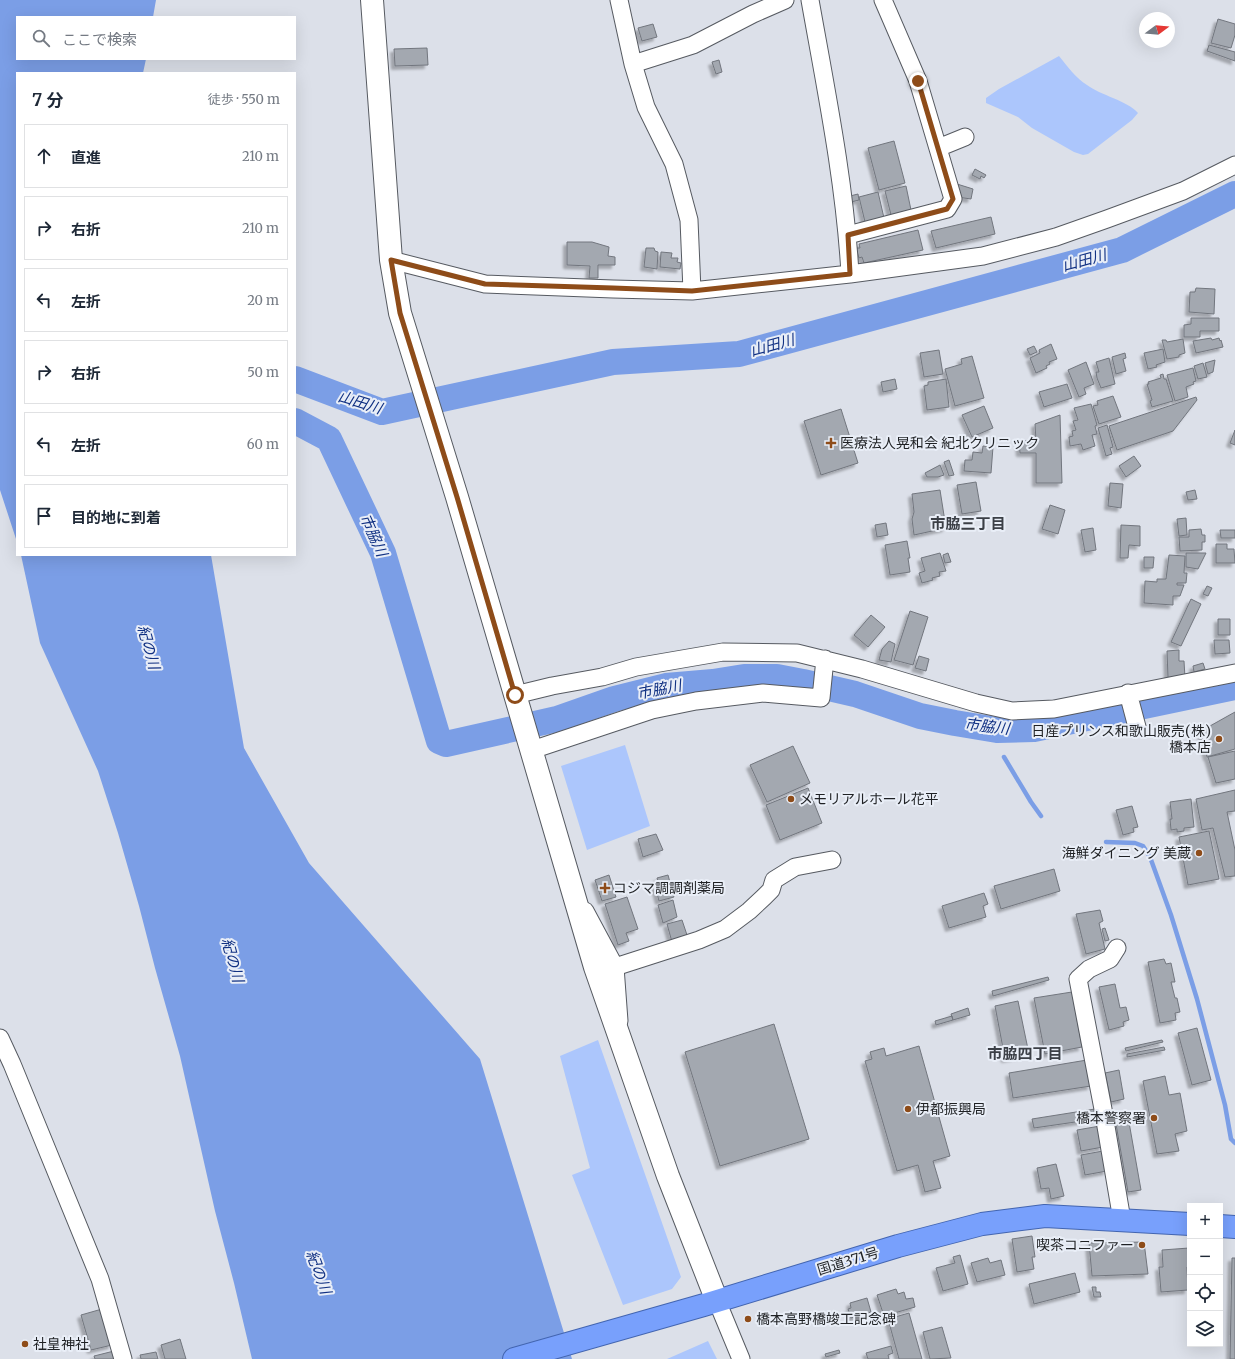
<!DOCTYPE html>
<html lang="ja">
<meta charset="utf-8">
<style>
body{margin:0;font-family:Merriweather,"Noto Sans JP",serif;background:#f2f2f3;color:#1f2937}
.controls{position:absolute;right:12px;bottom:12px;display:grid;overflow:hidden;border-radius:0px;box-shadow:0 4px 16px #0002}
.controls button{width:36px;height:36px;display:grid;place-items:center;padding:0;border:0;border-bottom:1px solid #e0e1e3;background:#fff;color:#1f2937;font:20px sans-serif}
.compass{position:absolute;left:1139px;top:12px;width:36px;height:36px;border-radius:50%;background:#fff;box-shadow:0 4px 16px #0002;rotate:74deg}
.stop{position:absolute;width:12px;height:12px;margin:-9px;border:3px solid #8e4c19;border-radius:50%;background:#fff}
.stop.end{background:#8e4c19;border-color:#fff;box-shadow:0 1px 4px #0008}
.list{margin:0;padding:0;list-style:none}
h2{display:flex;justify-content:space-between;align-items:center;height:52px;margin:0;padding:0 16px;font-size:17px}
h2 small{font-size:13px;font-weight:400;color:#747a83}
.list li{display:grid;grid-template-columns:26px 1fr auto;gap:12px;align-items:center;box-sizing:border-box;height:64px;margin:0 8px 8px;padding:0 8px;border:1px solid #e0e1e3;border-radius:0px}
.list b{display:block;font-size:15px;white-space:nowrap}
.list em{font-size:13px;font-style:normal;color:#747a83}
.icon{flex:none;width:22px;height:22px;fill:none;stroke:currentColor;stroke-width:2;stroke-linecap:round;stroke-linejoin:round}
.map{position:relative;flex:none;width:1235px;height:1359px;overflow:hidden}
.search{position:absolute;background:#fff;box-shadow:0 4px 16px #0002;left:16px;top:16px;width:280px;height:44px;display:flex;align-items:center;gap:10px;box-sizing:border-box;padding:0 14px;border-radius:0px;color:#747a83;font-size:15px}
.panel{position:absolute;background:#fff;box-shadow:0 4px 16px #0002;left:16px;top:72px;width:280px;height:484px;border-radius:0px}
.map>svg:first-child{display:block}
.green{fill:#acc6fc}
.water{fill:#7b9ee6}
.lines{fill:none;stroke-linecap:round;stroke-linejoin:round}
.stream{stroke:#7b9ee6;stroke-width:4.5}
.river{stroke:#7b9ee6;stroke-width:26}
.building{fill:#a3a8b0;stroke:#72767e;filter:url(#shadow)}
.minor-casing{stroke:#565a61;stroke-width:19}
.tertiary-casing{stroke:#565a61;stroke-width:24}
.trunk-casing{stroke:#4365b0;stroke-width:24}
.minor{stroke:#fff;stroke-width:17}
.tertiary{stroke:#fff;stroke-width:22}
.trunk{stroke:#78a0fc;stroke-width:22}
.route{stroke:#8e4c19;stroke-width:5}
.poi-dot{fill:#8e4c19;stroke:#e9eef7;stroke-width:1.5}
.labels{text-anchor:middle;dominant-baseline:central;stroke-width:4;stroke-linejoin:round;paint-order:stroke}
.poi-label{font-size:14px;fill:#1f2124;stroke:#e9eef7;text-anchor:start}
.street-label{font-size:14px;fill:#1f2124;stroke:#e9eef7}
.water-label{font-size:15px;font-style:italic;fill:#113183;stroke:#e9eef7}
.neighbourhood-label{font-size:15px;font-weight:bold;fill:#3b3f46;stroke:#e9eef7}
</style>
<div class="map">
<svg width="1235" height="1359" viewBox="0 0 1235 1359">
<defs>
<filter id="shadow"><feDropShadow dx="-3.5" dy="3.5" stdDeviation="1" flood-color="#0004"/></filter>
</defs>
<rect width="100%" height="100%" fill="#dce0e9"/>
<path class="green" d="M1059 56C1067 66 1076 78 1087 85 1100 95 1128 101 1138 113L1132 120 1088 154 1083 155 1074 152 1032 128 1018 117 986 103V98L999 89Z
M625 745 650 826 587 850 561 766Z
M598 1040 681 1277 672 1289 623 1305 572 1175 590 1168 560 1056Z
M708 1341 717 1359H667Z"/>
<path class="water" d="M0 0H156L153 17H17V59H146L143 73H17V542L0 490Z
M21 555H211L244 748 309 863 480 1059 572 1359H252L234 1283 215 1211 180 1056 155 968 139 906 118 833 98 771 40 643Z"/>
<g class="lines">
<path class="stream" d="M1004 757 1031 802 1041 816
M1106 842 1135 843 1143 846 1150 857 1171 915 1197 999 1225 1105 1231 1139 1235 1143"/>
<path class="river" d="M295 379 382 412 613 362 739 354 1122 250 1235 194
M295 421 329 439 383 553 439 741 446 744 557 719 614 699 666 686 713 682 744 677H777L803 682 855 694 920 716 955 723 997 730 1034 729 1235 687"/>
</g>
<path class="building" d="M1218 19 1235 24V35L1231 48 1211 43Z
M653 24 657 37 642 41 638 28Z
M1209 45 1235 52V61L1207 51Z
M427 48 428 65 395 66 394 49Z
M719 60 722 72 716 74 712 62Z
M894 141 905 183 879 190 868 148Z
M975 169 986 175 984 178 981 176 980 179 972 175Z
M957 184 973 189 971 199 957 197Z
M906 186 911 210 891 215 885 191Z
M878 192 884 218 865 222 859 197Z
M858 194 859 200 851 202 850 196Z
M991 217 995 234 936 248 931 231Z
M918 230 923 250 864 263 862 257 859 258 856 248H860L859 244Z
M567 242H592L609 247 608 256 615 257V265H598V278H589L590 266 567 265Z
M646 248H654L655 251 658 252 657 269 644 267Z
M661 252 672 253 671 258H678L677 262 681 263 680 269 660 267Z
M1196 288 1215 289 1214 314 1189 312 1190 292H1195Z
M1191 318H1219V331H1200V337H1184V325L1191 324Z
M1211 338 1212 340 1219 338 1220 341 1221 340 1223 347 1196 353 1193 341Z
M1183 339 1185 353 1179 355V357L1167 359 1162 340H1166L1167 342Z
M1051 344 1057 359 1049 362 1050 364 1046 366 1047 368 1036 373 1030 358 1040 353 1039 350Z
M1034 346 1037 352 1030 355 1027 349Z
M1163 349 1165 362 1156 365 1157 367 1148 369 1144 353Z
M939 350 943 374 924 377 920 353Z
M1125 353 1126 358 1123 359 1126 371 1116 374 1112 357Z
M972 356 984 398 955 406 945 369 962 364 961 359Z
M1109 358 1115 384 1101 388 1097 378 1096 372H1099L1096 362Z
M1215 360 1213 372 1208 374 1205 363Z
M1086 362 1094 384 1084 388 1086 394 1079 397 1068 370Z
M1203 363 1207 377 1198 379 1194 366Z
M1193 368 1196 381 1193 382 1194 384 1186 387 1188 397 1175 401 1167 375Z
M1163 374 1164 379H1166L1173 401 1152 407 1150 401 1152 400 1147 384H1149L1148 382 1161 378 1160 375Z
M895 379 897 389 883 392 881 382Z
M946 379 949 407 927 410 924 386 928 385V382Z
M1067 384 1072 398 1044 407 1039 392Z
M1113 396 1121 417 1099 424 1093 406 1098 405 1097 401Z
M1196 397 1197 400 1173 431 1117 450 1109 426Z
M1091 404 1097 425 1095 426 1097 434 1092 435 1095 446 1083 450 1081 444 1070 446 1069 437 1073 436 1072 431 1076 430 1073 421 1078 420 1074 408Z
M984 406 993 428 972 437 962 415Z
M841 409 858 463 821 475 804 421Z
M1060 415 1062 483H1036V453H1020L1019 441H1036L1035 424Z
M1107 425 1113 447 1110 448 1112 454 1106 456 1098 428Z
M1235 430V445L1230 443Z
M983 446 993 447 991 473 964 471 965 460H972L973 452 982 453Z
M1134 456 1141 466 1126 477 1119 466Z
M949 460 954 475 949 476 944 462Z
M940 465 944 475 938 477H927L925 473Z
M976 482 981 511 962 514 957 485Z
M1110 483 1123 484 1121 508 1108 506Z
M940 490 946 528 914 535 912 519 914 512 912 494Z
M1195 490 1197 499 1188 500 1186 492Z
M1050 505 1065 510 1058 534 1042 529Z
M1186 518 1187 535 1179 536 1177 519Z
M886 523 888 535 877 537 875 525Z
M1121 525 1140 526V546L1129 545 1128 558H1120Z
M1093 528 1096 550 1085 552 1081 530Z
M1201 529 1202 535H1205V542H1202V550L1180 551 1179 537H1189V530Z
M1220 530H1235V538H1221Z
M907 541 910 558H908L910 572 890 575 885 545Z
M1216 544H1227V549H1234L1235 563H1216Z
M940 553 946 571 939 572 940 576 932 578 933 580 922 583 919 573 925 571 921 558Z
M948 553 951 562 945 563 943 555Z
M1186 553H1206L1198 569 1186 567Z
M1169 555 1185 556 1184 573H1187L1186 583H1177V585H1184L1180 596H1173V605L1144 603 1145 581 1157 582V579H1166Z
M1144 557H1154L1153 568H1144Z
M1207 586 1212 588 1208 596 1203 594Z
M1191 599 1201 604 1181 646 1171 642Z
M910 611 928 617 913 665 894 660Z
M871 615 885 627 868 647 854 635Z
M1218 619H1230V635H1218Z
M1214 640H1229L1230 653 1215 654Z
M889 641 895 644 891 662 879 660 882 649Z
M1179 650V661H1184L1185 678H1168L1167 651Z
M919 656 929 659 926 671 915 668Z
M1203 663 1205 669 1194 672 1193 666Z
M1235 712V749L1207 757 1200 729 1210 726Z
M793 746 810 783 767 802 750 765Z
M1235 751V779L1216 783 1208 757Z
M808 788 822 823 780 840 766 805Z
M1235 790V811L1227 812 1235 850V876L1225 877 1213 828 1202 830 1196 799Z
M1191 799 1194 827 1184 828V831L1177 832V829L1171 830 1170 819H1172L1170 802Z
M1132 806 1138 827 1133 828 1134 832 1123 835 1116 810Z
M1209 831 1219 879 1188 885 1179 837Z
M656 834 663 850 643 857 638 839Z
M1054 869 1060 891 1001 909 994 886Z
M609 875 616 897 602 901 595 880Z
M668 875 674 897 659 901 655 886 659 885 657 878Z
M984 893 988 904 983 906 986 917 949 928 942 906Z
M627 897 638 929 626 933 629 941 618 945 605 904Z
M673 900 677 917 663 923 658 905Z
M1100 910 1103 921 1099 923 1105 949 1086 954 1076 914Z
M682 920 688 938 672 942 667 924Z
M1105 928 1109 940 1105 941 1102 929Z
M1164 959 1166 964 1171 963 1175 982H1171L1175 998H1177L1180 1012 1175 1013 1176 1020 1160 1023 1148 962Z
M1048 977 1049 980 993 996 992 991Z
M1115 984 1120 1008 1126 1007 1129 1020 1123 1022 1124 1026 1109 1030 1099 987Z
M1072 992 1082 1047 1045 1054 1034 998Z
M1018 1001 1029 1054 1005 1059 995 1006Z
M968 1008 970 1015 953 1020 951 1014Z
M952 1016 953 1020 936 1025 935 1021Z
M774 1024 809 1139 720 1166 685 1052Z
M1197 1028 1211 1080 1192 1085 1178 1033Z
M1162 1040 1163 1042 1126 1051 1125 1048Z
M919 1046 950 1156 933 1161 941 1188 925 1192 918 1165 897 1171 865 1061 872 1059 870 1052 884 1048 886 1056Z
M1164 1047 1165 1050 1127 1057V1054Z
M1087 1060 1091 1086 1013 1098 1009 1073Z
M1119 1070 1124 1099 1111 1102 1105 1073Z
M1165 1076 1169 1095 1180 1093 1187 1131 1175 1134 1179 1151 1157 1154 1143 1081Z
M1095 1109 1096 1119 1034 1128 1032 1119Z
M1127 1111 1141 1190 1128 1192 1114 1113Z
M1100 1126 1103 1147 1081 1151 1077 1130Z
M1103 1151 1107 1171 1085 1175 1081 1155Z
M1056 1164 1064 1196 1051 1199 1049 1188 1041 1189 1037 1168Z
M1032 1236 1035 1257H1032L1034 1269 1017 1272 1012 1239Z
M1144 1242 1148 1274 1092 1276 1089 1243Z
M1189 1248 1190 1266 1187 1267 1188 1290 1161 1292 1159 1267H1163L1162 1250Z
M960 1255 968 1284 943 1291 936 1268 955 1263 953 1257Z
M988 1258 990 1263 1001 1260 1005 1275 977 1282 971 1263Z
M1232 1258H1235V1359H1230Z
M1075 1273 1080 1292 1034 1304 1029 1284Z
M1092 1287H1096V1292H1100L1101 1297H1094Z
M896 1289 898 1294 904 1292 906 1299 913 1298 915 1307 884 1316 877 1295Z
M867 1298 871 1312 851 1318 848 1309 851 1308 850 1303Z
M102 1309 112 1345 91 1350 81 1315Z
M909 1313 922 1359H899L888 1319Z
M942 1327 951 1358 930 1359 923 1332Z
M180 1339 186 1359H165L161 1345Z
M891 1346 893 1353 888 1355 889 1359H868L866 1353Z
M839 1350 840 1353 826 1357 825 1354Z
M114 1351 116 1359H95L94 1356Z
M156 1352 158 1359H141L140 1355Z"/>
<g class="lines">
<defs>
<path id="minor" d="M619 0 633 64 646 107 674 164 689 220 692 291
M810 0C826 90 845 183 850 274
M633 64 693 45 753 14 785 0
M938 148 965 137
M848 235 947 209 953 199 918 81 883 0
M391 260 485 284 613 289 692 291 850 274 983 256 1056 237 1107 219 1183 191 1235 165
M1128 693 1137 727
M515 695 552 686 602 677 636 667 723 652 797 653 862 669 976 703 1012 711 1054 709 1235 673
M532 750 652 710 696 701 763 693 821 698 825 659
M585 911 615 967 619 1021
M1117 948 1110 959 1089 969 1078 979 1103 1109 1122 1220
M615 967 699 940 725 929 749 911 764 897 771 890 774 880 795 867 832 860
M0 1038 12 1064 100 1279 123 1359
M717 1301 741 1359"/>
<path id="tertiary" d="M372 0 391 260 400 313 457 497 595 967 668 1176 717 1301"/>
<path id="trunk" d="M1220 1226 1235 1227
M514 1359 704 1305 898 1246 982 1224 1045 1216 1190 1224"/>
</defs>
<use href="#minor" class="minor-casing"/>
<use href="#tertiary" class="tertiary-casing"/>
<use href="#trunk" class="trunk-casing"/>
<use href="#minor" class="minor"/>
<use href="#tertiary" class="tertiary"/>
<use href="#trunk" class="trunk"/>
</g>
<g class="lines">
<path class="route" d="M515 695 457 497 400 313 391 260 485 284 613 288 692 291 850 274 848 235 947 209 953 199 918 81"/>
</g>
<g class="poi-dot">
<path d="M829 437h4v4h4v4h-4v4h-4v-4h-4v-4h4z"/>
<circle cx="1219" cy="739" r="4"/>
<circle cx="791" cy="799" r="4"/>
<circle cx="1199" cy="853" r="4"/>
<path d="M603 882h4v4h4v4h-4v4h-4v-4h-4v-4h4z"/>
<circle cx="908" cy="1109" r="4"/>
<circle cx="1154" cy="1118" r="4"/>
<circle cx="1142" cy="1245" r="4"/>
<circle cx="748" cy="1319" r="4"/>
<circle cx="25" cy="1344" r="4"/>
</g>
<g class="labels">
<g class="poi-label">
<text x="840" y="443">医療法人晃和会 紀北クリニック</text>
<text x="1211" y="731" text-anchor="end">日産プリンス和歌山販売(株)<tspan x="1211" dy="16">橋本店</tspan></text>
<text x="799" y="799">メモリアルホール花平</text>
<text x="1191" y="853" text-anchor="end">海鮮ダイニング 美蔵</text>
<text x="613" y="888">コジマ調調剤薬局</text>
<text x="916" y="1109">伊都振興局</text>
<text x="1146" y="1118" text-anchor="end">橋本警察署</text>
<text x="1134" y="1245" text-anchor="end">喫茶コニファー</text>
<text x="756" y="1319">橋本高野橋竣工記念碑</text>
<text x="33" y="1344">社皇神社</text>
</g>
<g class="street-label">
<text transform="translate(848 1261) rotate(-17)">国道371号</text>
</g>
<g class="water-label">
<text transform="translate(1084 260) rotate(-15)">山田川</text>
<text transform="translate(772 345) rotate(-15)">山田川</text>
<text transform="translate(360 402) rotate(17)">山田川</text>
<text transform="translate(374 535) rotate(66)">市脇川</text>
<text transform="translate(149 647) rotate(75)">紀の川</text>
<text transform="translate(659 689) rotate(-11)">市脇川</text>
<text transform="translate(987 726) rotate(7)">市脇川</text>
<text transform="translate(233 960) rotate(75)">紀の川</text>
<text transform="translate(319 1272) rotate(70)">紀の川</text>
</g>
<g class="neighbourhood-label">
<text x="968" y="523">市脇三丁目</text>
<text x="1025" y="1053">市脇四丁目</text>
</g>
</g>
</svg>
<div class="controls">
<button>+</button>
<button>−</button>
<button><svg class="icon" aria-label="locate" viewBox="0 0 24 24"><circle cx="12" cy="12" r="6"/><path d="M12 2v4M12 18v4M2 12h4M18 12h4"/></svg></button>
<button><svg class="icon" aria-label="layers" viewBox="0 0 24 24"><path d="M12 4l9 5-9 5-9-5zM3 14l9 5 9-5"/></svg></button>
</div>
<svg class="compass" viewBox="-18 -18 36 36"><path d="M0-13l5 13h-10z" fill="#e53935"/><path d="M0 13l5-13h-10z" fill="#747a83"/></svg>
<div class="stop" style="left:515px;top:695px"></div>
<div class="stop end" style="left:918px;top:81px"></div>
<div class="search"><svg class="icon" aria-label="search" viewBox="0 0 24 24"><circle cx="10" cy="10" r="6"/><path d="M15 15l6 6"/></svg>ここで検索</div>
<section class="panel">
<h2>7 分<small>徒歩 · 550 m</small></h2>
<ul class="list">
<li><svg class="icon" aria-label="ahead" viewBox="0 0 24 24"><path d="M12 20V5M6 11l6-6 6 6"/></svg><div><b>直進</b></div><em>210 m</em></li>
<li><svg class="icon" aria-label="right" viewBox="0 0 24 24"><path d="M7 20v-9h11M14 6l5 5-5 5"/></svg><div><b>右折</b></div><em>210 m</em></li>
<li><svg class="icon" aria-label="left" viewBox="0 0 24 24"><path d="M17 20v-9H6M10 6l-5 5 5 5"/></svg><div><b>左折</b></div><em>20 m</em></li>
<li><svg class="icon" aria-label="right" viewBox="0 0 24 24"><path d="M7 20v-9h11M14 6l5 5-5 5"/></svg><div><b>右折</b></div><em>50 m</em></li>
<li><svg class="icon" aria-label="left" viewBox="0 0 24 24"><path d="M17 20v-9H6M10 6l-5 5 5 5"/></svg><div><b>左折</b></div><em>60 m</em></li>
<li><svg class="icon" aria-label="arrive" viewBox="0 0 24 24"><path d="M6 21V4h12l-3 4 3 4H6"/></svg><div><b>目的地に到着</b></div></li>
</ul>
</section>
</div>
